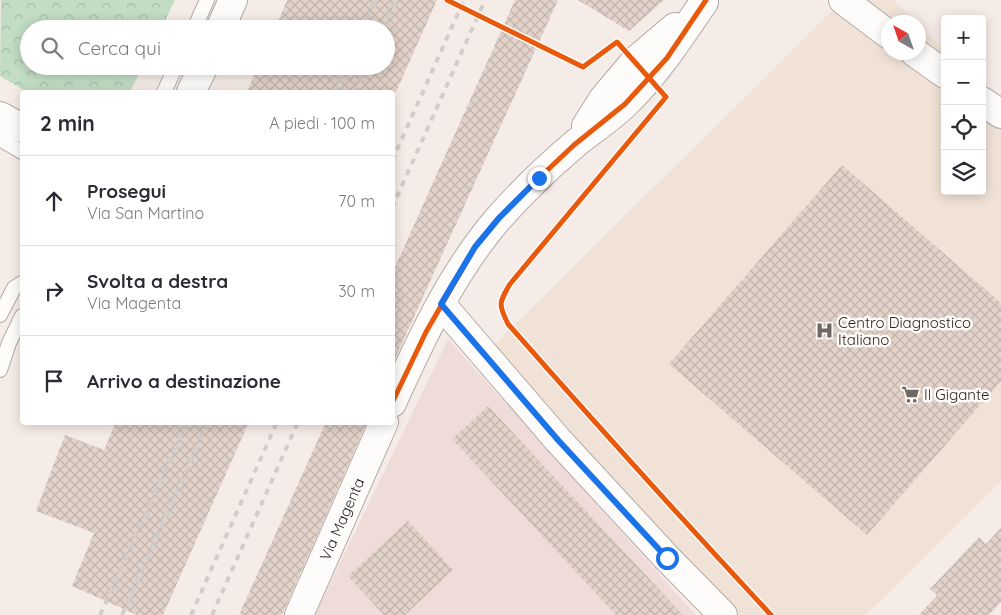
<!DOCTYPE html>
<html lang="it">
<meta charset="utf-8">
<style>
body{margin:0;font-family:Quicksand,sans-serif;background:#f7f7f7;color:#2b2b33}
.controls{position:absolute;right:15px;top:15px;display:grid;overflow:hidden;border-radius:5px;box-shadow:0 2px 12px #0003}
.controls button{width:45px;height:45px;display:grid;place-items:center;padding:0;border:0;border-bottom:1px solid #e1e1e2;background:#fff;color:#2b2b33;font:25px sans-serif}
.compass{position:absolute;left:881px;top:15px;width:45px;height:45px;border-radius:50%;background:#fff;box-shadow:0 2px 12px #0003;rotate:320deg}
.stop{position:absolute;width:15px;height:15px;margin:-11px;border:4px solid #1a73e8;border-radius:50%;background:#fff}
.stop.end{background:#1a73e8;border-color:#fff;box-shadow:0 1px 5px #0008}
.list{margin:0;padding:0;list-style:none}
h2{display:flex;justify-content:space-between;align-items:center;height:65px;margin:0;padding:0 20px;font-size:21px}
h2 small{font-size:16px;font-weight:400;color:#7c7c81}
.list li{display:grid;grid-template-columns:32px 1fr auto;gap:15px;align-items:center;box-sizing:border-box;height:90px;padding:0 20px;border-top:1px solid #e1e1e2}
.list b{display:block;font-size:19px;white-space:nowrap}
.list p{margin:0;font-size:16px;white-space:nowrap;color:#7c7c81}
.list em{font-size:16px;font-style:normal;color:#7c7c81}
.icon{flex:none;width:28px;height:28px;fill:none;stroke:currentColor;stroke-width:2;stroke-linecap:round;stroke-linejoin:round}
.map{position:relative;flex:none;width:1001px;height:615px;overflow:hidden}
.search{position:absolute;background:#fff;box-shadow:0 2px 12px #0003;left:20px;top:20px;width:375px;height:55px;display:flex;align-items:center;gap:12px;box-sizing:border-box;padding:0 18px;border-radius:28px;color:#7c7c81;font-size:19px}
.panel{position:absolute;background:#fff;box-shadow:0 2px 12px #0003;left:20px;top:90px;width:375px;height:335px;border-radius:5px}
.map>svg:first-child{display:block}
.commercial{fill:#f0e2d6}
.industrial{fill:#efdcd8}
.forest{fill:url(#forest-crowns)}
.building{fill:url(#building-cross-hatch)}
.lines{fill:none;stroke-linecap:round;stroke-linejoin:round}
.service-casing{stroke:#b2aba7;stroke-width:16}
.minor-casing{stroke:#b2aba7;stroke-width:30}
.tertiary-casing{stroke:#b2aba7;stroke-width:30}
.service{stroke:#fefcfb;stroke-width:14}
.minor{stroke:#fefcfb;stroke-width:28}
.tertiary{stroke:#fefcfb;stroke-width:28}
.rail{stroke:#d1cdcc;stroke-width:4;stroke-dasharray:6 6;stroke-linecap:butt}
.cycleway-casing{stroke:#fffbf9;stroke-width:8}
.cycleway{stroke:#e8590c;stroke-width:5}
.route{stroke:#1a73e8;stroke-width:6}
.labels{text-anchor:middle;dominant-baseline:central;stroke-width:5;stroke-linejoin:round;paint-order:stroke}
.poi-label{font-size:15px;fill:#251f1c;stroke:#fffbf9;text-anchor:start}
.street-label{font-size:15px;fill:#251f1c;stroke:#fffbf9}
</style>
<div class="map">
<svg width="1001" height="615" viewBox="0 0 1001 615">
<defs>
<pattern id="forest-crowns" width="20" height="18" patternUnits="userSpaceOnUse" patternTransform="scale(1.25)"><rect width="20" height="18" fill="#c3dcc4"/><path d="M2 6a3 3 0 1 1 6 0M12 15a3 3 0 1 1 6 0" fill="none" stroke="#a7bca8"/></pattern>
<pattern id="building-cross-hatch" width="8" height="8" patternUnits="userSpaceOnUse" patternTransform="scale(1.25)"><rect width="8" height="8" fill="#e2d2c9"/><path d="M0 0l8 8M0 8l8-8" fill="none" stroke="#c2b4ac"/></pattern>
</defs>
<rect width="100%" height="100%" fill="#f6ece7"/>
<path class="commercial" d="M843 0H894L916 22H888V52H918L919 25 945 51V191H982V89L1001 108V481L866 615H732L479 360Z"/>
<path class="industrial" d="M448 339 696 615H315Z"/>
<path class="forest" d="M1 0H175L161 29H29V66H143L130 92H27L0 76Z"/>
<path class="building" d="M287 0H437L396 92H247L258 66H386V29H275Z
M515 0H558L392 365V274Z
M578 0H664L629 31Z
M842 165 1001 303V381L867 535 669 364Z
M488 406 683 615H616L452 439Z
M116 422H249L163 615H137L72 586 94 533 36 511 65 435 104 450Z
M326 422H367L282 615H239Z
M408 521 453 570 405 615H384L348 576Z
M1001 528V602L989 615H919L937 595 930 589 979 537 986 544Z"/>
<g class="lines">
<defs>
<path id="service" d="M194 29 207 0
M164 92 176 66
M0 139 22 152
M0 315 14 288 22 283
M0 370 9 343 22 316"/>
<path id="minor" d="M843 0 888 34
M220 29 233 0
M914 52 945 74
M191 92 204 66
M982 101 1001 114
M0 116 22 128
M441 304 558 440 667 558 723 615"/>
<g id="tertiary">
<path d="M586 126 603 99 635 61 675 27"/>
<path d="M392 403C421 339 452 273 497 220 519 195 550 165 576 143 592 130 611 118 626 103 657 73 680 37 704 2"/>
<path id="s1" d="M299 615 384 422"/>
</g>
</defs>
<use href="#service" class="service-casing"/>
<use href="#minor" class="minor-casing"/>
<use href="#tertiary" class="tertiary-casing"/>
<use href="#service" class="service"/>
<use href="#minor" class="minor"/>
<use href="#tertiary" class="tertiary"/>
<path class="rail" d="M363 29 376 0
M383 29 396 0
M335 92 347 66
M355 92 366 66
M392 161 464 0
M392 208 485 0
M100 615 187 422
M122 615 208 422
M191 615 277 422
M212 615 298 422"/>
<defs>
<path id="cycleway" d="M447 0 583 67 617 42 666 97 510 284C499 303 498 304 508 324 594 422 682 519 771 615
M392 403 426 332 475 247 499 218 539 178 574 145 625 104 667 58 706 0"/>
</defs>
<use href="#cycleway" class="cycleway-casing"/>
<use href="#cycleway" class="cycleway"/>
</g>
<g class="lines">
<path class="route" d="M539 178 499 218 475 247 441 304 558 440 667 558"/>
</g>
<defs>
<symbol id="hospital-bare" viewBox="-9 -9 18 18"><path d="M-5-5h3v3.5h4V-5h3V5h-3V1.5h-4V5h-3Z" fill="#6e6763" stroke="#fffbf9" stroke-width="2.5" paint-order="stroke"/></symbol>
<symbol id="supermarket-bare" viewBox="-9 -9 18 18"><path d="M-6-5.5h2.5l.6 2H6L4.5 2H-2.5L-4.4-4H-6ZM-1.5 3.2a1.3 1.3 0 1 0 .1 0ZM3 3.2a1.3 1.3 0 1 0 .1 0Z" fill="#6e6763" stroke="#fffbf9" stroke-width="2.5" paint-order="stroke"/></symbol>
</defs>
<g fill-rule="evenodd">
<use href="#hospital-bare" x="812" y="318" width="25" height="25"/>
<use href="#supermarket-bare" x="898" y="382" width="25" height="25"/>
</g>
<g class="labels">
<g class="poi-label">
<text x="838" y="322">Centro Diagnostico<tspan x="838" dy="17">Italiano</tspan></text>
<text x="924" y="394">Il Gigante</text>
</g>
<g class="street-label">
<text stroke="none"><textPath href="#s1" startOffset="105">Via Magenta</textPath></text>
</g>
</g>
</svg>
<div class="controls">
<button>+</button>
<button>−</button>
<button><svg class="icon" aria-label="locate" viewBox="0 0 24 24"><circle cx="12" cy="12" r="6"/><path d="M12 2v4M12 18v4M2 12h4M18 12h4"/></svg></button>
<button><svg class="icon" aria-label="layers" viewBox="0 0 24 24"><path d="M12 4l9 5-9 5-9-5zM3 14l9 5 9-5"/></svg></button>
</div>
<svg class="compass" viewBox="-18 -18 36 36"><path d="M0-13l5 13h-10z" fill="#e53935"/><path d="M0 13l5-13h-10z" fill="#7c7c81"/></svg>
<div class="stop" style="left:667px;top:558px"></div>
<div class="stop end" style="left:539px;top:178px"></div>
<div class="search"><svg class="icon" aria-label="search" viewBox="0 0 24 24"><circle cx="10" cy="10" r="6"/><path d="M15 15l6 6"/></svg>Cerca qui</div>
<section class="panel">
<h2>2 min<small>A piedi · 100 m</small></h2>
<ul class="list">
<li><svg class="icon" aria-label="ahead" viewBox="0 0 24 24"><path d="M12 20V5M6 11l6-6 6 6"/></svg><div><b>Prosegui</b><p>Via San Martino</p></div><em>70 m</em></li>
<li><svg class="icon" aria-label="right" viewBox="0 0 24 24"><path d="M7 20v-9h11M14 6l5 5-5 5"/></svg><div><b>Svolta a destra</b><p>Via Magenta</p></div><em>30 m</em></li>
<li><svg class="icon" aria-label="arrive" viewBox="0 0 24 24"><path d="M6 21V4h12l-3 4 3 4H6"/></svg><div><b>Arrivo a destinazione</b></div></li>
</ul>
</section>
</div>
